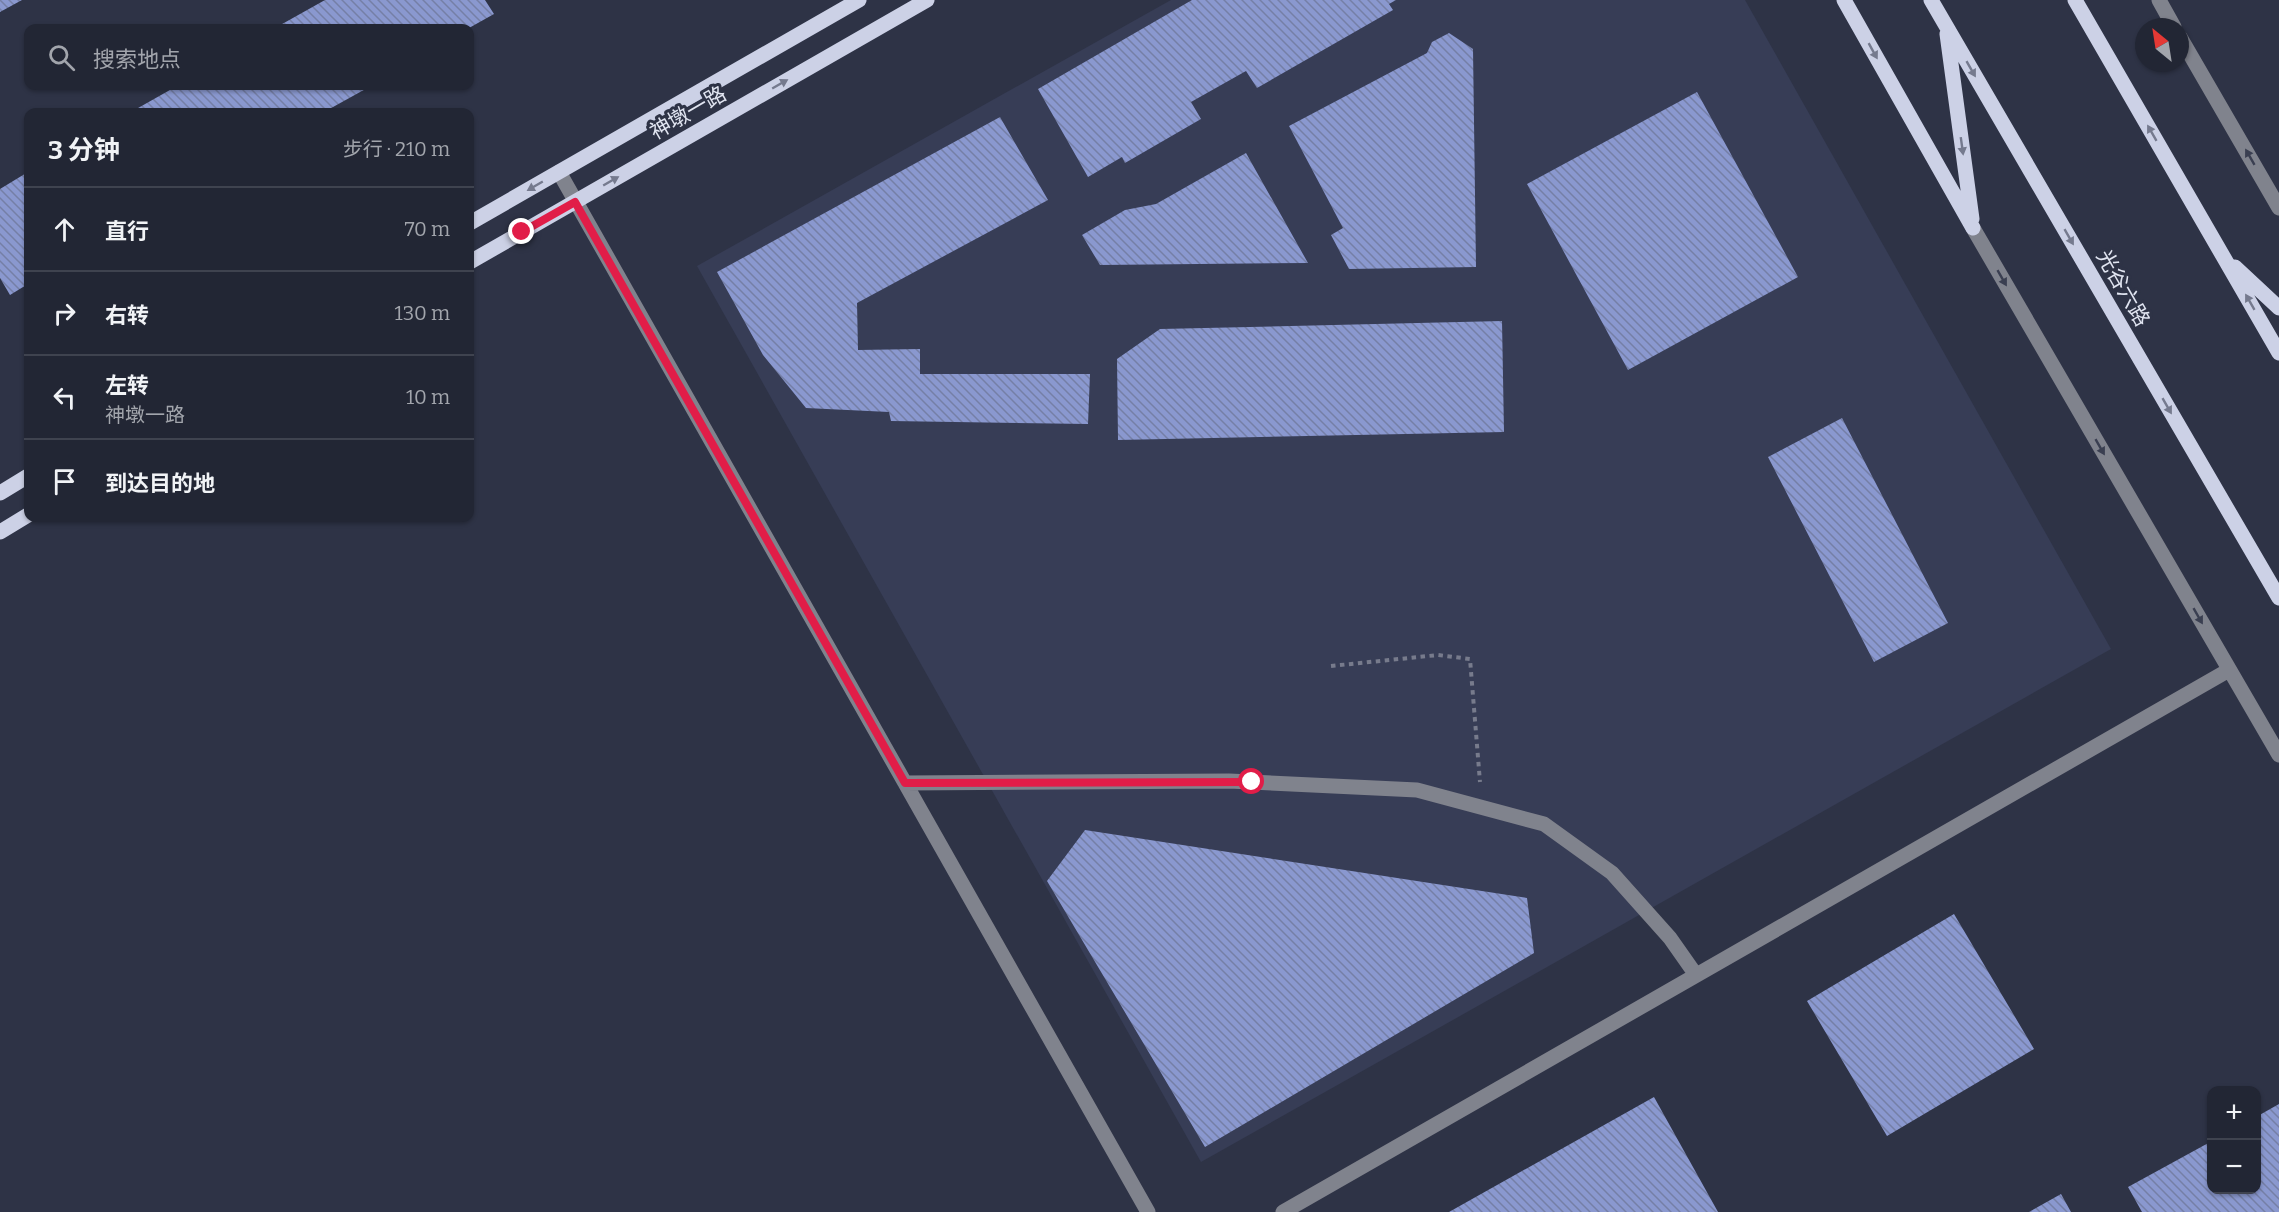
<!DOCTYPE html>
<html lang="zh">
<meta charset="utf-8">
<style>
body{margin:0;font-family:Bitter,"Noto Sans SC",serif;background:#2e3240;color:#f1f3f6}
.controls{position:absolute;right:18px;bottom:18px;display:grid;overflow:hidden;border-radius:12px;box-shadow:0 2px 4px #0004}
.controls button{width:54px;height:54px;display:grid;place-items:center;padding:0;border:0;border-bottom:2px solid #3f434f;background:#222634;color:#f1f3f6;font:30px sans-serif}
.compass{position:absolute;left:2135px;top:18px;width:54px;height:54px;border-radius:50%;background:#222634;box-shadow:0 2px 4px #0004;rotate:330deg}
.stop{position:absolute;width:18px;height:18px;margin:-14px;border:4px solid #e11d48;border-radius:50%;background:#fff}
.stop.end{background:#e11d48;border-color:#fff;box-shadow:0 2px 6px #0008}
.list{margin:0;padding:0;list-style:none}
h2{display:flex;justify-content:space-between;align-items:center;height:78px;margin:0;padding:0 24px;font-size:26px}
h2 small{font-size:20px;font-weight:400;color:#a2a5ac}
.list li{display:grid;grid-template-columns:39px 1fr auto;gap:18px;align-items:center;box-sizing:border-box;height:84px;padding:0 24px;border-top:2px solid #3f434f}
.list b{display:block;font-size:22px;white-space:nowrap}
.list p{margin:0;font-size:20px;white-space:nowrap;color:#a2a5ac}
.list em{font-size:20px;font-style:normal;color:#a2a5ac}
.icon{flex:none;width:33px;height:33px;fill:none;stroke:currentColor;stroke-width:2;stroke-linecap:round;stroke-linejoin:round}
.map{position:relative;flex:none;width:2279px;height:1212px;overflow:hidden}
.search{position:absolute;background:#222634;box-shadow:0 2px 4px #0004;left:24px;top:24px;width:450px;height:66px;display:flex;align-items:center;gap:15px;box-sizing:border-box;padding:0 21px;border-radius:12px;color:#a2a5ac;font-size:22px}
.panel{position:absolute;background:#222634;box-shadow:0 2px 4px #0004;left:24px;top:108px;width:450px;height:414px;border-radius:12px}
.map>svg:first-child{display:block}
.built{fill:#373d56}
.building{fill:url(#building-back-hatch)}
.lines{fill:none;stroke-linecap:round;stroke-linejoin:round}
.path{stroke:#777b8c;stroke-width:4;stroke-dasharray:4.5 4.5;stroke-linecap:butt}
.minor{stroke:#80838d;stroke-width:15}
.major{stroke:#ccd1e6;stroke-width:15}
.oneway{fill:#757a8e}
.oneway2{fill:#3a3f51}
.route{stroke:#e11d48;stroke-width:8}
.labels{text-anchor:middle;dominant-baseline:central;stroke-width:6;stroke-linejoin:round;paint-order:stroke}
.street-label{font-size:21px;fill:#e1e5f1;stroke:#2e3346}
</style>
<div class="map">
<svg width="2279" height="1212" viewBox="0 0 2279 1212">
<defs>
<pattern id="building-back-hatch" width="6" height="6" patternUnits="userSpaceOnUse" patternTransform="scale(1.5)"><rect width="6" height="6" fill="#8a98cf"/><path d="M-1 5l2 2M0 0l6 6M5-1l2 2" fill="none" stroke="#757fa6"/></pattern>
</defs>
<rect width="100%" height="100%" fill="#2e3346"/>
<path class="built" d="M1171 0H1745L2111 649 1201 1162 697 266Z"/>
<path class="building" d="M0 0H22L0 12Z
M325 0H485L494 14 469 28H275Z
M1192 0H1396L1389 4 1393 10 1257 88 1246 71 1191 102 1201 119 1125 163 1122 157 1088 177 1038 89Z
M1449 33 1473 49 1476 267 1349 269 1331 235 1343 228 1289 126 1427 53 1432 42Z
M177 86H371L324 112H131Z
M1697 92 1798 277 1628 370 1527 184Z
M1000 117 1048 200 857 303 858 350 920 349V374H1090L1088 424 891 421 889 412 806 408 763 355 717 272Z
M1246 153 1308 263 1100 265 1082 235 1125 210 1156 204Z
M28 172V284L10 295 0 278V189Z
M1502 321 1504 432 1118 440 1117 359 1160 329Z
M1842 418 1948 623 1874 662 1768 457Z
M1085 830 1527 898 1534 953 1205 1147 1047 881Z
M1954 914 2034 1049 1887 1136 1807 1001Z
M1654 1097 1718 1212H1449Z
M2279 1104V1212H2142L2128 1187 2212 1141V1190H2256V1117Z
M2061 1194 2071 1212H2029Z"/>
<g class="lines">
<path class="path" d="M1331 666 1438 655 1470 659 1480 782"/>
<path class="minor" d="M2159 0 2174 27
M2180 37 2279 208
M559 172 1148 1212
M1973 228 2279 755
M905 783 1229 781 1417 790 1544 824 1612 873 1670 938 1696 975
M1283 1212 2229 670"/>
<path class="major" d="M1844 0 1973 228
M1931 0 2279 598
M2075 0 2279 353
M1947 34 1972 219
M470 223 859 0
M470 262 927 0
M2235 267 2279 308
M0 493 28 476
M0 532 28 515"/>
</g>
<defs><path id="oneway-solid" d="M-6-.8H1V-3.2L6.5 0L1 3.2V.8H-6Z" transform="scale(1.5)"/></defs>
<g class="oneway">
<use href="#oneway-solid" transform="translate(1873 51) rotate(61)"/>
<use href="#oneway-solid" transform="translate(1971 69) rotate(60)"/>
<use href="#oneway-solid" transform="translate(780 84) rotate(-30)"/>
<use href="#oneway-solid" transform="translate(2152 133) rotate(-120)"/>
<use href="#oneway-solid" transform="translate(1962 146) rotate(82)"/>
<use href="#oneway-solid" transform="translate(611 181) rotate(-30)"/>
<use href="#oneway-solid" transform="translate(535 186) rotate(150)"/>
<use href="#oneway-solid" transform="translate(2069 237) rotate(60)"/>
<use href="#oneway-solid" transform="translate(2250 302) rotate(-120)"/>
<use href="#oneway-solid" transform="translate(2167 406) rotate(60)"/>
</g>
<g class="oneway2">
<use href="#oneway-solid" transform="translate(2250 157) rotate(-120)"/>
<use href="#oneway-solid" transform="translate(2002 278) rotate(60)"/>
<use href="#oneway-solid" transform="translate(2100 447) rotate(60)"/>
<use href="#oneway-solid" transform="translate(2198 616) rotate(60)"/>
</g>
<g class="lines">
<path class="route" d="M522 232 575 202 905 783 1252 782"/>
</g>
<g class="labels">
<g class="street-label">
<text transform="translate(688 113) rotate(-30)">神墩一路</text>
<text transform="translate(2123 288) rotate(60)">光谷六路</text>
</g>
</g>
</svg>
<div class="controls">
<button>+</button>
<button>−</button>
</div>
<svg class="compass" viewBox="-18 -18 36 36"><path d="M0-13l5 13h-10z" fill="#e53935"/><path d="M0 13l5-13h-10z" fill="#a2a5ac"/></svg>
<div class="stop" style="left:1252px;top:782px"></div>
<div class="stop end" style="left:522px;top:232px"></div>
<div class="search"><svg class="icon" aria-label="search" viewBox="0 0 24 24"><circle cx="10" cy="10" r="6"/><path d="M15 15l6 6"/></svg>搜索地点</div>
<section class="panel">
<h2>3 分钟<small>步行 · 210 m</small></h2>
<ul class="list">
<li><svg class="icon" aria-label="ahead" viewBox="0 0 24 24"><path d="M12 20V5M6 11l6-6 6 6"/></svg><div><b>直行</b></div><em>70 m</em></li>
<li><svg class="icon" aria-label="right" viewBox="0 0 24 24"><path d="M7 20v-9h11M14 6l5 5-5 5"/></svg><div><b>右转</b></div><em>130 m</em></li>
<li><svg class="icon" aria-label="left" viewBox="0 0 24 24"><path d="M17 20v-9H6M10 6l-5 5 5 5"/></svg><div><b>左转</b><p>神墩一路</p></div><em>10 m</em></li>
<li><svg class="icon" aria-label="arrive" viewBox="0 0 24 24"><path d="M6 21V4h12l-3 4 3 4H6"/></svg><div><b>到达目的地</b></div></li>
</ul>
</section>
</div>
